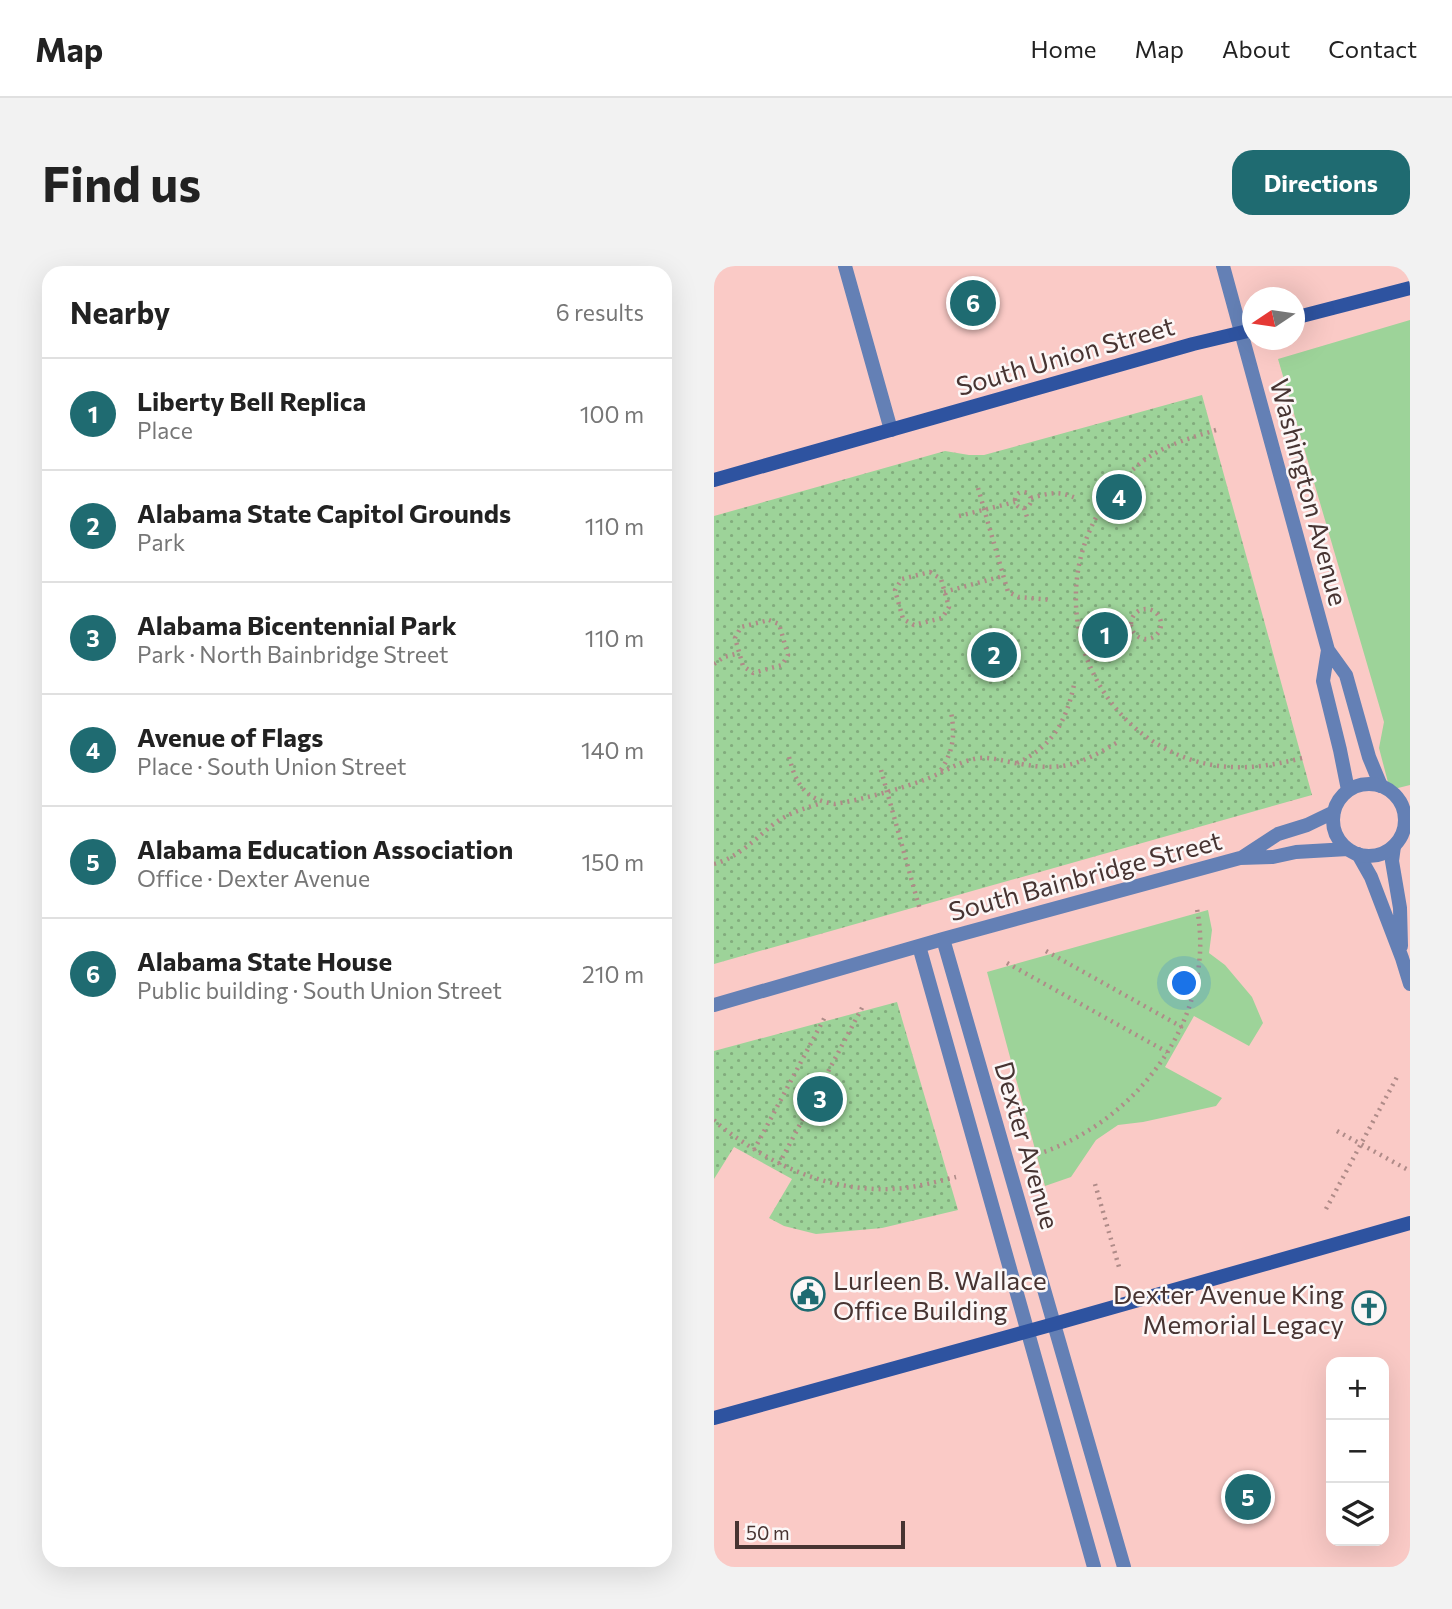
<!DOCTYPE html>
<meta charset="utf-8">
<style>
body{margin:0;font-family:Commissioner,sans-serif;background:#f2f2f2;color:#222}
.controls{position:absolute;right:21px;bottom:21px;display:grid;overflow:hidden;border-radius:14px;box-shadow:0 7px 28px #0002}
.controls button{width:63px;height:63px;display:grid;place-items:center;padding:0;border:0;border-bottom:2px solid #e0e0e0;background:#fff;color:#222;font:35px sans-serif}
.compass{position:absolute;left:528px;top:21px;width:63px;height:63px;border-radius:50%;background:#fff;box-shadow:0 7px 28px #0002;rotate:257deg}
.scale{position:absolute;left:21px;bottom:18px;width:170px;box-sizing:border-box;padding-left:7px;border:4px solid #473432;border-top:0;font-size:19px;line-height:24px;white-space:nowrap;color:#473432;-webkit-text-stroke:5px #fcf7f7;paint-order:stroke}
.you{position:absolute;left:471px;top:718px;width:24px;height:24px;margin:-18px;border:5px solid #fff;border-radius:50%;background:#1a73e8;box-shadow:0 0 0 10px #1a73e833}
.badge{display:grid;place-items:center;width:46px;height:46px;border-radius:50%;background:#1f6b71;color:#fff;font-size:23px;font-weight:700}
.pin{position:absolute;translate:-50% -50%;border:4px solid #fff;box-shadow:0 2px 7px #0006}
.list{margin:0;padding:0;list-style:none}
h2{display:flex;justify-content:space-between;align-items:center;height:91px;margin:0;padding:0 28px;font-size:30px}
h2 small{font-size:23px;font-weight:400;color:#767676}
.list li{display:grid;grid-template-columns:46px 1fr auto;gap:21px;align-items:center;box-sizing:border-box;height:112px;padding:0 28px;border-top:2px solid #e0e0e0}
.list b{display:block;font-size:26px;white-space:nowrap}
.list p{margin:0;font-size:23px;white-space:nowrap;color:#767676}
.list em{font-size:23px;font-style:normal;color:#767676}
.icon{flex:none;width:38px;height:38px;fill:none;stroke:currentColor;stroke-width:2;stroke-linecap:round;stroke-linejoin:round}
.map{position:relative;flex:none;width:696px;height:1301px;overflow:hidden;border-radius:21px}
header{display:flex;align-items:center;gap:42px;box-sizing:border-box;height:98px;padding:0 35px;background:#fff;border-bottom:2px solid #e0e0e0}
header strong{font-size:33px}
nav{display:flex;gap:38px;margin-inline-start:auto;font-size:24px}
.intro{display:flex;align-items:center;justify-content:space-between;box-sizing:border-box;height:168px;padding:0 42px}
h1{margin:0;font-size:49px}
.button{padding:18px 32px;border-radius:21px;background:#1f6b71;color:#fff;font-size:24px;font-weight:700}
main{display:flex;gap:42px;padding:0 42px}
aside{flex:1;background:#fff;border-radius:21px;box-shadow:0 7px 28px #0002}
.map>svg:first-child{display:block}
.grass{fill:#9dd399}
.park{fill:url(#park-dots)}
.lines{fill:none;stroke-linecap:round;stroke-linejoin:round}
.path{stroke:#af8b88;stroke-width:4.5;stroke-dasharray:2 5;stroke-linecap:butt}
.minor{stroke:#6480b5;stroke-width:14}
.tertiary{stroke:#6480b5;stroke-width:14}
.secondary{stroke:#2e53a0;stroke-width:14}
.labels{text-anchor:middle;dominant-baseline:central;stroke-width:5;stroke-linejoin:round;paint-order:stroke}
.street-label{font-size:26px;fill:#473432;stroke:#fcf7f7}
.poi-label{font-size:26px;fill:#473432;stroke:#fcf7f7;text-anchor:start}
</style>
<header>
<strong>Map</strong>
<nav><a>Home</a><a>Map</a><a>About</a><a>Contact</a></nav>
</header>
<div class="intro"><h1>Find us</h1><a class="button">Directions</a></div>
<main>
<aside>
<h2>Nearby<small>6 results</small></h2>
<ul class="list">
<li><span class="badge">1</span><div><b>Liberty Bell Replica</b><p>Place</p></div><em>100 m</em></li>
<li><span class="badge">2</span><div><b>Alabama State Capitol Grounds</b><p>Park</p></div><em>110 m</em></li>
<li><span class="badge">3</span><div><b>Alabama Bicentennial Park</b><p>Park · North Bainbridge Street</p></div><em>110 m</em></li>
<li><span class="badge">4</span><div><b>Avenue of Flags</b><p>Place · South Union Street</p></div><em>140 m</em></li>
<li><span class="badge">5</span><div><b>Alabama Education Association</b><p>Office · Dexter Avenue</p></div><em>150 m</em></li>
<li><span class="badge">6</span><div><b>Alabama State House</b><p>Public building · South Union Street</p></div><em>210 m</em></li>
</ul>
</aside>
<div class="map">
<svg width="696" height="1301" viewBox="0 0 696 1301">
<defs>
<pattern id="park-dots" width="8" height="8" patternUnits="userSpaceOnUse" patternTransform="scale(1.75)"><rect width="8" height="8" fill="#9dd399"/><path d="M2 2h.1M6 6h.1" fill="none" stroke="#82ac7d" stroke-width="1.8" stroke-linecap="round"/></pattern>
</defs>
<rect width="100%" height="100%" fill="#facac6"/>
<path class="grass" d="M696 54V519L676 524 665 482 670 456 564 93Z
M494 644 498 664 495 687 511 699 538 731 549 757 535 780 480 750 451 801 508 832 502 840 429 856 404 859 382 874 357 911 331 920 273 706Z"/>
<path class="park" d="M488 129 598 529 0 698V250L231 185 255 189H270Z
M183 736 244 944 168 962 102 968 70 960 55 952 78 913 20 881 0 913V785Z"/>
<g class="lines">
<path class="path" d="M502 164C476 172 451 179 429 195 411 209 395 228 384 248 331 341 377 463 481 495 519 506 554 501 592 491
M264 222 294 326 305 331 338 334
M301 234a8 8 0 1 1 16 0a8 8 0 1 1-16 0Z
M317 232C336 227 344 224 364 233
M310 242 314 254
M245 250 301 236
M216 306 227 313 235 341 228 352 200 359 189 353 181 324 188 313Z
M230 326 289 310
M417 358a15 15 0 1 1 30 0a15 15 0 1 1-30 0Z
M55 354 65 358 74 389 68 399 39 407 29 400 21 372 27 361Z
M367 376 418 362
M0 398 10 391 25 387
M75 491C82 518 91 534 121 538 150 533 187 523 215 512 232 505 246 495 265 492 279 491 293 496 307 498 350 506 368 497 404 476
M303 497C338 481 352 456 360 419
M167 504 206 644
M227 504C240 484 241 468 237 446
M0 598C25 591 41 573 61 557 75 547 91 542 108 537
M332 685 468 761
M293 697 453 786
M0 854C10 864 23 872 35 880 78 908 126 925 178 923 200 922 221 916 242 911
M623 865 696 905
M40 884 112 749
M317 890C420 861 504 752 483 643
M65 898 150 738
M381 918 405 1001
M612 943 683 811"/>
<path class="minor" d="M131 0 177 164
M509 0 614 384 632 409 655 491 667 520
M614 384 609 415 626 484 634 524
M680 580 678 595 686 642 687 680
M644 588 657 611 688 692 696 718"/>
<path class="tertiary" d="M619 554a36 36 0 1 1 72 0a36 36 0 1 1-72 0Z
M527 592 564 568 593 559 620 546
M229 673 410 1301
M205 680 380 1301
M0 739 229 673 526 592 559 591 582 586 634 583"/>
<path class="secondary" d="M580 52 696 22
M0 214 479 78 538 64
M0 1152 340 1058 696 957"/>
</g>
<defs>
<symbol id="civic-ring" viewBox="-11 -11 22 22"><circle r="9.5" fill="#fcf7f7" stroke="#1f6b71" stroke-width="1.5"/><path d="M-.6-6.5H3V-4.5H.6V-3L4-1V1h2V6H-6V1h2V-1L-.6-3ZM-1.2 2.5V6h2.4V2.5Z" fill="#1f6b71"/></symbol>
<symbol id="church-ring" viewBox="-11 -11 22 22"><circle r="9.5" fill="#fcf7f7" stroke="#1f6b71" stroke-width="1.5"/><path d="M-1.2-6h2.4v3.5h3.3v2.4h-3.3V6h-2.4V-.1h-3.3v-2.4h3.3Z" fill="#1f6b71"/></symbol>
</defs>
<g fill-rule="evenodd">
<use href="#civic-ring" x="75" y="1009" width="38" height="38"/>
<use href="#church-ring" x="636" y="1023" width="38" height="38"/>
</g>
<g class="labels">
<g class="street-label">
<text transform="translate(351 89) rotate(-16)">South Union Street</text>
<text transform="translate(596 226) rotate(75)">Washington Avenue</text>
<text transform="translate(371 609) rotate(-15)">South Bainbridge Street</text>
<text transform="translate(314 879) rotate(74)">Dexter Avenue</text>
</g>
<g class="poi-label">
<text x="119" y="1013">Lurleen B. Wallace<tspan x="119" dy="30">Office Building</tspan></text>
<text x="630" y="1027" text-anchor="end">Dexter Avenue King<tspan x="630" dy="30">Memorial Legacy</tspan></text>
</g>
</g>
</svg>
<div class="controls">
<button>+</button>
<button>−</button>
<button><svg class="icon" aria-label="layers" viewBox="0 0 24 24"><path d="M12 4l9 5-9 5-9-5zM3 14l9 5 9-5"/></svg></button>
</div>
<svg class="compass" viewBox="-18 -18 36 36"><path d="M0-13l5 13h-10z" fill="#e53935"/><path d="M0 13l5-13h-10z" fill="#767676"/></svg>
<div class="scale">50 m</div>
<div class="you"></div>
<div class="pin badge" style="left:391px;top:369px">1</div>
<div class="pin badge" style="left:280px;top:389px">2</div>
<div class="pin badge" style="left:106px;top:833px">3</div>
<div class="pin badge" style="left:405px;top:231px">4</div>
<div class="pin badge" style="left:534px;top:1231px">5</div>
<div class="pin badge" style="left:259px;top:37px">6</div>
</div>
</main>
